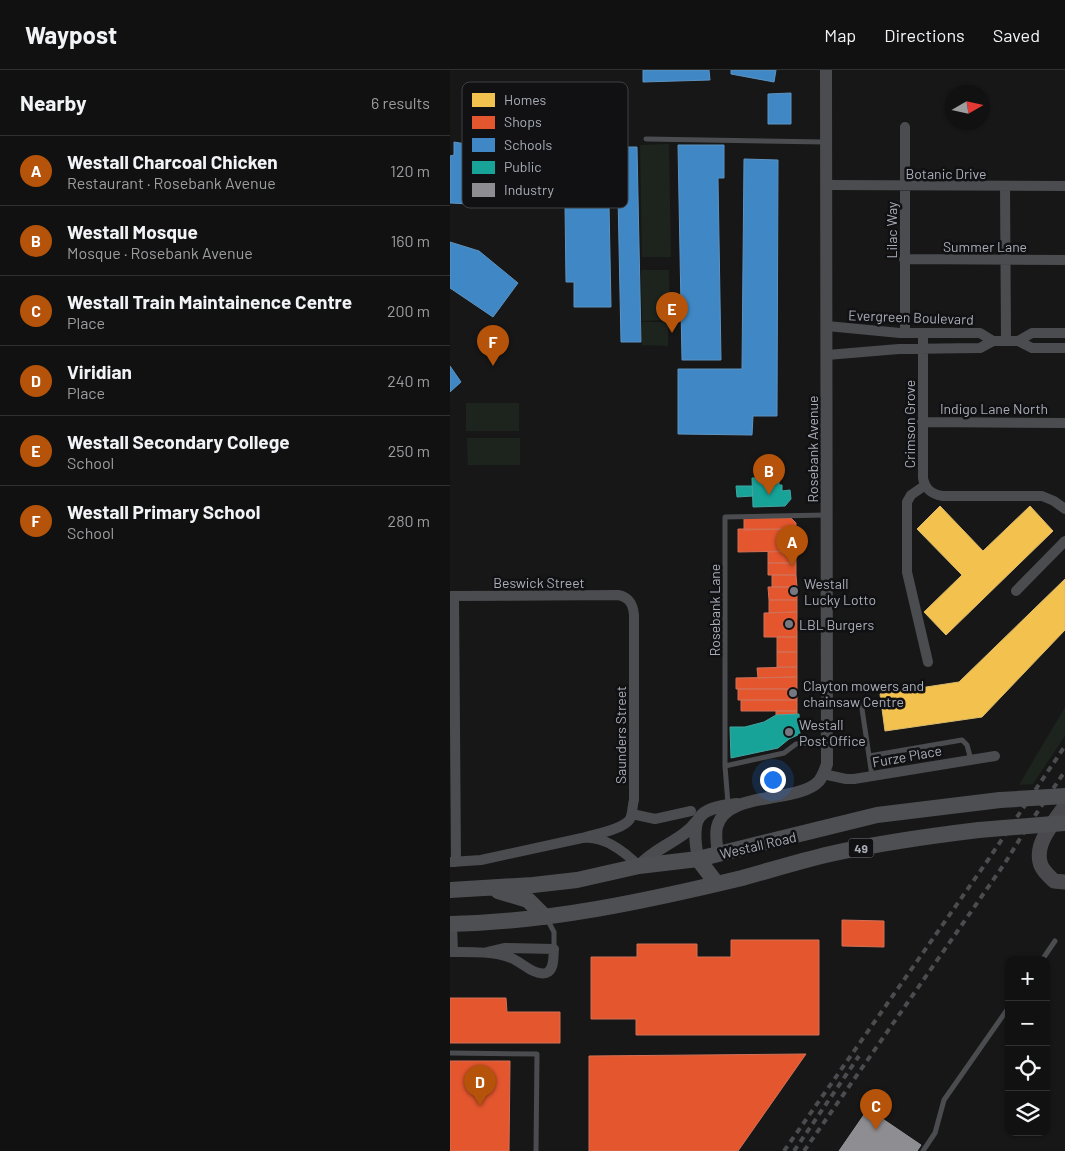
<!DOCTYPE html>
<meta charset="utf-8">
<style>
body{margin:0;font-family:Barlow,sans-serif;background:#1a1a1a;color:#f1f3f6}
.controls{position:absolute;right:15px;bottom:15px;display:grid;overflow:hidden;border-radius:10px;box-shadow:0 1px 4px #0004}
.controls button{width:45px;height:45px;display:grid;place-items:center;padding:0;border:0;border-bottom:1px solid #303131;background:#111;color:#f1f3f6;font:25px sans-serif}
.compass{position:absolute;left:495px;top:15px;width:45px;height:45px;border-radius:50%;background:#111;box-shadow:0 1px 4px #0004;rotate:81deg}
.you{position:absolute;left:322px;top:709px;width:18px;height:18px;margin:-12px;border:4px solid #fff;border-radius:50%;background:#1a73e8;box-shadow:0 0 0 8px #1a73e833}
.badge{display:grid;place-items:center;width:32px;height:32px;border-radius:50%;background:#b45309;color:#fff;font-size:16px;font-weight:700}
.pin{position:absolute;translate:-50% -41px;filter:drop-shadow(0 1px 2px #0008)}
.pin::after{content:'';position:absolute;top:26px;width:18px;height:15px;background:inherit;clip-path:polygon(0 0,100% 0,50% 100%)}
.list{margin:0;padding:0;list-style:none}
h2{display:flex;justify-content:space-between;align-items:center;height:65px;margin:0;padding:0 20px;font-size:21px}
h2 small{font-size:16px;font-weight:400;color:#9c9d9f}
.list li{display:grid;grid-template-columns:32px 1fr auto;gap:15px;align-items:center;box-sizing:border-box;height:70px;padding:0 20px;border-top:1px solid #303131}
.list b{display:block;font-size:19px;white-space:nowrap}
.list p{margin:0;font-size:16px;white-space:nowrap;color:#9c9d9f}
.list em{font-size:16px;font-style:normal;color:#9c9d9f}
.icon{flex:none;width:28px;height:28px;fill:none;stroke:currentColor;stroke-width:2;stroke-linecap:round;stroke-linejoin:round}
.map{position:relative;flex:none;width:615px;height:1081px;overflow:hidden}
header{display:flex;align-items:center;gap:30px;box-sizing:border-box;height:70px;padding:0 25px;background:#111;border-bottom:1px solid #303131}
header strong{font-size:24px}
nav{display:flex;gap:28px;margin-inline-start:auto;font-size:18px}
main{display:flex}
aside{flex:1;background:#111}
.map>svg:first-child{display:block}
.green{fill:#1d241e}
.homes{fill:#f2c14e;stroke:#dcbb6e}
.shops{fill:#e4572e;stroke:#d27157}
.schools{fill:#3f88c5;stroke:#5e93c1}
.public{fill:#17a398;stroke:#42a6a2}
.industry{fill:#8d8d92;stroke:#95979d}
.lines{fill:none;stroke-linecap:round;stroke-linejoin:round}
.service{stroke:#4b4c50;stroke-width:5}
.minor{stroke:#4b4c50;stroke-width:10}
.tertiary{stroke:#4b4c50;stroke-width:12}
.secondary{stroke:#4a4a4e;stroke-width:15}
.primary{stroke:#4d4f52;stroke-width:16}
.rail{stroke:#4b4c4f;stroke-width:4;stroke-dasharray:6 5;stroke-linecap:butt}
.primary-bridge{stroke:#4d4f52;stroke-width:16}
.poi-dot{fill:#757880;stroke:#111113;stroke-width:2}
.labels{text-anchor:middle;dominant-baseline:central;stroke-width:5;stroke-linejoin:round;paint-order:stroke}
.shield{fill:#111113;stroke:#7b7e86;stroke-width:1}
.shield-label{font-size:12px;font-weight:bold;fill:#a8adb8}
.street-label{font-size:14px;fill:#a8adb8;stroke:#111113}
.poi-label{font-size:14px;fill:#a8adb8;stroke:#111113;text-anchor:start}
.key{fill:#111113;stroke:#3e4045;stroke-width:1}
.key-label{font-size:14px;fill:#a8adb8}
</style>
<header>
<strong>Waypost</strong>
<nav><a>Map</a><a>Directions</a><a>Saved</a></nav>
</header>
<main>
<aside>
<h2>Nearby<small>6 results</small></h2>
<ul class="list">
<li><span class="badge">A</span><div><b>Westall Charcoal Chicken</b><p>Restaurant · Rosebank Avenue</p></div><em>120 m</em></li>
<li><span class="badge">B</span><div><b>Westall Mosque</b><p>Mosque · Rosebank Avenue</p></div><em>160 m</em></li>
<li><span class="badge">C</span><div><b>Westall Train Maintainence Centre</b><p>Place</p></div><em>200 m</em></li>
<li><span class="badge">D</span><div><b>Viridian</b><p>Place</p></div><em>240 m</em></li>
<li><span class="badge">E</span><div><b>Westall Secondary College</b><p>School</p></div><em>250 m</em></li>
<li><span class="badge">F</span><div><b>Westall Primary School</b><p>School</p></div><em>280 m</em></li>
</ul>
</aside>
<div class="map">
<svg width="615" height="1081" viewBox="0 0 615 1081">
<rect width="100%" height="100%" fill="#171717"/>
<path class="green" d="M219 74 221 187H192L190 75Z
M191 200H219L220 250 192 251Z
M192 252H218V276L192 275Z
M16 333H69V361H16Z
M17 368H70V395H18Z
M615 637V666L583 714 569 715Z"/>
<path class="homes" d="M490 436 533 481 580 436 603 461 496 565 474 542 512 505 467 459Z
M615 509V560L532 647 435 661 430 624 509 612Z"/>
<path class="shops" d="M294 448H341L346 453V459L294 460Z
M288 459H346V481L288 482Z
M346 481V493H318V482Z
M318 493H346V505H318Z
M322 505H346L347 517H322Z
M318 517H347V530H319Z
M319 530H347V542L319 543Z
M347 542V567H314V543Z
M327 567H347V582H327Z
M327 582H347V597H327Z
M347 597V607L308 608 307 598Z
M347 607V619H286V608Z
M288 619H347V630H288Z
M291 630H347V641H291Z
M326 641H347V644L326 645Z
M392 850 434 851V877L392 876Z
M281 870H369V965H186V949H141V887H187V874H247V887H281Z
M0 928H56L57 942H110V973H0Z
M356 984 288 1081H139V986Z
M0 991H60L59 1081H0Z"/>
<path class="schools" d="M193 0H259L260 10 193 12Z
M281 0H326L324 12 281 4Z
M341 23V54H318V24Z
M4 72 39 78 40 135 0 133V86L4 85Z
M228 75H274V108H268L271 290H232Z
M167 77H187L191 272H171Z
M294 89 328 90 327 346H303L302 365 228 364V299H292Z
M159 134 161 237H124V212H116L115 135Z
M0 172 29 181 68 213 43 247 0 218Z
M0 296 11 312 0 322Z"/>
<path class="public" d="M326 407V410H329V415H332V421L340 420 341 429 335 436 303 437 302 408Z
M286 416H302L303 426 287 427Z
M349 644 350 664 339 669 328 678 281 688 280 657H295L314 652 326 645Z"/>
<path class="industry" d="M418 1039 471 1075 467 1081H389Z"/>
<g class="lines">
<path class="service" d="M196 69 375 72
M411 632 422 706
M419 686 512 670 517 675 521 690
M275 696 334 683 346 674 377 671
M278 734 275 696V447L376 445
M97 849 104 862V879
M592 890 605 871
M0 983 87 984 86 1081
M473 1081 485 1063 494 1030 559 937"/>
<path class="minor" d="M455 57V263
M377 115 615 116
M555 117 556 271
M454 189 615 190
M377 256 450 263H530L543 271H568L582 278H615
M473 264V408C475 419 481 424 493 426H592L604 431 615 439
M568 271 582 263H615
M377 285 449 279 530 278 543 271
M472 352 615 353
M474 416 461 425 457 432V502L478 592
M566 521 615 471
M0 526 168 525C179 527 183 534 184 545V730C182 736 183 743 180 749 173 760 144 764 132 768
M4 526 6 792
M373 704 396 709H404L545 686
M182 744 205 749 241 741
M1 792 31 790 132 768C153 765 174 781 189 796
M2 854 3 882
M0 882C20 882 42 881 61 888 72 892 84 906 96 903 105 900 103 886 104 879L54 878 37 882"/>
<path class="tertiary" d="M268 784C267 776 265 765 267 757 276 720 348 734 369 711 373 706 375 700 377 694L376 0
M248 789C241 749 245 738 287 734
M189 796C205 777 232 771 247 751"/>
<path class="secondary" d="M615 736C605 751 585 772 590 792 591 799 599 806 604 811L615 812"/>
<path class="primary" d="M248 789 267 814
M0 820 83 815 127 810 189 796 248 789 427 745 550 730
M48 821 78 830 95 847
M0 854C99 852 196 831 292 808 321 800 350 791 380 784 429 773 479 766 529 760"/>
<path class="rail" d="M334 1081 538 790 615 676
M344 1081 409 986
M354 1081 555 793 576 759 615 701"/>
<path class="primary-bridge" d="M550 730 615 726
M529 760 615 753"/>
</g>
<g class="poi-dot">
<circle cx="344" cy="521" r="5"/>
<circle cx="339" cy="554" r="5"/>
<circle cx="343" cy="623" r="5"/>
<circle cx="339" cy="662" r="5"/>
</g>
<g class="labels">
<rect class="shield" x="398.5" y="768.5" width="25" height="19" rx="4"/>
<g class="shield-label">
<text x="411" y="778">49</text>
</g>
<g class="street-label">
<text x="496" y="103">Botanic Drive</text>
<text transform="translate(441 160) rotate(-90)">Lilac Way</text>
<text x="535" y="176">Summer Lane</text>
<text transform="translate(461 247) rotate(2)">Evergreen Boulevard</text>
<text x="544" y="338">Indigo Lane North</text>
<text transform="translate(459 354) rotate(-90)">Crimson Grove</text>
<text transform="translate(362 379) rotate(-90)">Rosebank Avenue</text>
<text x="89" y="512">Beswick Street</text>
<text transform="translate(264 540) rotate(-90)">Rosebank Lane</text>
<text transform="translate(170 665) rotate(-90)">Saunders Street</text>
<text transform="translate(457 686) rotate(-10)">Furze Place</text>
<text transform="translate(308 775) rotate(-13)">Westall Road</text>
</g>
<g class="poi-label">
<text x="354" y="513">Westall<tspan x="354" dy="16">Lucky Lotto</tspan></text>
<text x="349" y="554">LBL Burgers</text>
<text x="353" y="615">Clayton mowers and<tspan x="353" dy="16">chainsaw Centre</tspan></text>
<text x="349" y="654">Westall<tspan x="349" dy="16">Post Office</tspan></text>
</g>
</g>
<rect x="12" y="12" width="166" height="126" rx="8" class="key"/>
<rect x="22" y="23" width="23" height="14" fill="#f2c14e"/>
<rect x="22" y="46" width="23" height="13" fill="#e4572e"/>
<rect x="22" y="68" width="23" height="14" fill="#3f88c5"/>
<rect x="22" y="91" width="23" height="13" fill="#17a398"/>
<rect x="22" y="113" width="23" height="14" fill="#8d8d92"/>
<g class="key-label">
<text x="54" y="35">Homes</text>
<text x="54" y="57">Shops</text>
<text x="54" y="80">Schools</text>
<text x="54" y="102">Public</text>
<text x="54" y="125">Industry</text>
</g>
</svg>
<div class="controls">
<button>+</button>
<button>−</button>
<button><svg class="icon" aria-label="locate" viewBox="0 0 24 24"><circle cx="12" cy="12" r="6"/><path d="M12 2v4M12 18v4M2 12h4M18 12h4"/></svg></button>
<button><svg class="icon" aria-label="layers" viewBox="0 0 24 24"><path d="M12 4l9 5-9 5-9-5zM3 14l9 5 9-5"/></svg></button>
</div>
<svg class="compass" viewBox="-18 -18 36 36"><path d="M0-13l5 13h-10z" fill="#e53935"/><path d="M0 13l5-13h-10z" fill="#9c9d9f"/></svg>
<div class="you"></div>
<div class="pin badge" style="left:342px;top:496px">A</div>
<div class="pin badge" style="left:319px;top:425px">B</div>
<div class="pin badge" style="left:426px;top:1060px">C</div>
<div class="pin badge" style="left:30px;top:1036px">D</div>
<div class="pin badge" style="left:222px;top:263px">E</div>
<div class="pin badge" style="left:43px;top:296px">F</div>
</div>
</main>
